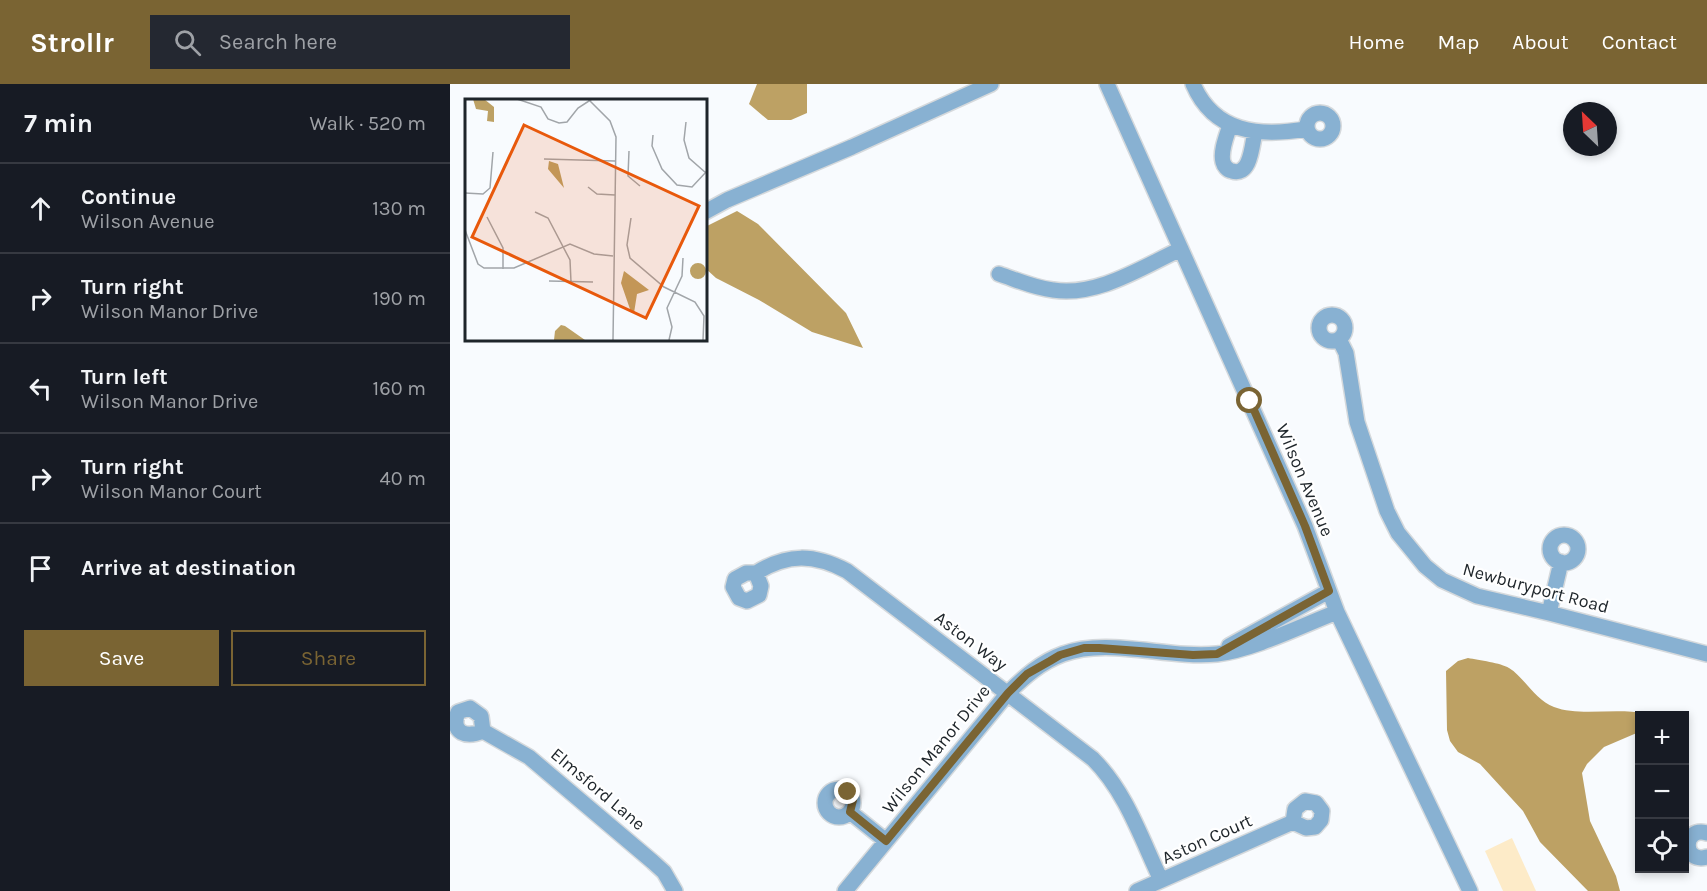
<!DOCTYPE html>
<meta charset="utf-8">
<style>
body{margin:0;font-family:Karla,sans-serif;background:#242831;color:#f1f3f6}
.controls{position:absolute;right:18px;bottom:18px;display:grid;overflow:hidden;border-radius:0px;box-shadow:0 3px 9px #0003}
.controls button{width:54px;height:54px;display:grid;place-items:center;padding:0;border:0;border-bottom:2px solid #363941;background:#171b24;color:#f1f3f6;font:30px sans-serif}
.compass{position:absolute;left:1113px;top:18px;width:54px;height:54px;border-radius:50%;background:#171b24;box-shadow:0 3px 9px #0003;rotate:335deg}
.stop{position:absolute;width:18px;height:18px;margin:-14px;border:4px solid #7a6433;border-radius:50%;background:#fff}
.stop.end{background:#7a6433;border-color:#fff;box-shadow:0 2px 6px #0008}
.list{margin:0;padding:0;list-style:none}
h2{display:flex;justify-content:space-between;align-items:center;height:78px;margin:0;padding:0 24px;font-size:26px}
h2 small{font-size:20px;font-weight:400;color:#9ea1a6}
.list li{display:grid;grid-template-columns:39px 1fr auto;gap:18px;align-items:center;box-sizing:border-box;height:90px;padding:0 24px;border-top:2px solid #363941}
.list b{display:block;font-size:22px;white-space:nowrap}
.list p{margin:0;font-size:20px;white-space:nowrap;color:#9ea1a6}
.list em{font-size:20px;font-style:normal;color:#9ea1a6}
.actions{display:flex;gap:12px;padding:18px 24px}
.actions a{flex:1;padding:14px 0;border:2px solid #7a6433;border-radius:0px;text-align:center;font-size:21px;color:#7a6433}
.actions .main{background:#7a6433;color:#fff}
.icon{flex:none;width:33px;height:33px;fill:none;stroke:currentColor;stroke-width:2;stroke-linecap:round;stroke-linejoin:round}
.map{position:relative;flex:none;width:1257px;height:807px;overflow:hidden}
header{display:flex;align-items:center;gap:36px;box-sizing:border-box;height:84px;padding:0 30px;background:#7a6433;color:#fff}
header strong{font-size:28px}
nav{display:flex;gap:33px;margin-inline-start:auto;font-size:21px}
.search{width:420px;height:54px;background:#242831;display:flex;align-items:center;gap:15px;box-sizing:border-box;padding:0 21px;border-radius:0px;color:#9ea1a6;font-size:22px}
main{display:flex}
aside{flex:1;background:#171b24}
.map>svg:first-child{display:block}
.green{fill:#fdebc8}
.water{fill:#bda164}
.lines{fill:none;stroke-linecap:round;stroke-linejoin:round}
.minor-casing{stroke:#d5d9dc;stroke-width:18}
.minor{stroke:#88b1d2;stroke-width:15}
.route{stroke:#7a6433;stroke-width:8}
.labels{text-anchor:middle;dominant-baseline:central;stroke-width:4.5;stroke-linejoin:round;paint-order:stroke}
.street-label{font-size:18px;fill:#1e252a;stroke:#fff}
.inset-road{fill:none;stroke:#a1a5a9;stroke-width:1.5}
.view{fill:#e8590c;fill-opacity:0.15;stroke:#e8590c;stroke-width:3}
.inset-edge{fill:none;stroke:#1e252a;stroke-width:3}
</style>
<header>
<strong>Strollr</strong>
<div class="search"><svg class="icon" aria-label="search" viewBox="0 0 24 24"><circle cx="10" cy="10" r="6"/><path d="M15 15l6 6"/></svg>Search here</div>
<nav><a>Home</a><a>Map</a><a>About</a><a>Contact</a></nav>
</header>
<main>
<aside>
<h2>7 min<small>Walk · 520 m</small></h2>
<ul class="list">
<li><svg class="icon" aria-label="ahead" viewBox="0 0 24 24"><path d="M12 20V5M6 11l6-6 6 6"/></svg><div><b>Continue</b><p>Wilson Avenue</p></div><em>130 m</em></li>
<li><svg class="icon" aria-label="right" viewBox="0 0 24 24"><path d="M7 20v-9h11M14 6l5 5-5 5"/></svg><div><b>Turn right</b><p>Wilson Manor Drive</p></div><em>190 m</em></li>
<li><svg class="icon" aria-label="left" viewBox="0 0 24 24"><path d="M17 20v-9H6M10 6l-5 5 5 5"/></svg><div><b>Turn left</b><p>Wilson Manor Drive</p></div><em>160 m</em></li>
<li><svg class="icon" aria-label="right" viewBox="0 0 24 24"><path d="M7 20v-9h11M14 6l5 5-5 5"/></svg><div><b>Turn right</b><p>Wilson Manor Court</p></div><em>40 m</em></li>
<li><svg class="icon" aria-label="arrive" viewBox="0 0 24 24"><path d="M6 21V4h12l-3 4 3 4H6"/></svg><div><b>Arrive at destination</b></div></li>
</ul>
<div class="actions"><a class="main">Save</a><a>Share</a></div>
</aside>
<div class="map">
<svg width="1257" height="807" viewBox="0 0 1257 807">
<rect width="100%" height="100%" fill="#f8fbfe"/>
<path class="green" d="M1062 754 1086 807H1053L1035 767Z"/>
<path class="water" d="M307 0H357V29L341 36H318L299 20Z
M287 127 308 140 396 229 413 264 362 248 309 216 266 194 255 184V143Z
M1018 574C1029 576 1051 579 1059 584 1074 593 1085 616 1104 623 1130 633 1167 623 1196 630L1197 631 1190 632 1189 648 1154 663 1137 680 1132 689 1140 737 1166 792 1170 807H1138L1090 758 1073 727 1030 680 1008 668 1000 657 997 646 996 587 1008 577Z"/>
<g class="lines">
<defs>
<path id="minor" d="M657 0 855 442 887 528 1020 807
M743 0C764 49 809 53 856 45
M857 42a13 13 0 1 1 26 0a13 13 0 1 1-26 0Z
M780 41C777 51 770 67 773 78 774 82 777 86 782 87 801 93 802 60 805 48
M255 128 277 116 402 63 541 0
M549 190C567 196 584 204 603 206 648 213 692 183 731 165
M869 244a13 13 0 1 1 26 0a13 13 0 1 1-26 0Z
M889 255 896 269 907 338 937 427 948 449 975 482 992 496 1027 512 1099 529 1257 570
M1100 465a14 14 0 1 1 28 0a14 14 0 1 1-28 0Z
M296 489H306L311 502 309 511 297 517 289 514 283 503 285 495Z
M306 489C338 469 364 470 397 487L643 675C676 708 691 754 711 796
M1099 529 1111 478
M779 562 879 507
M20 624 31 632 33 647C17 654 0 650 8 628Z
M33 647 79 673 203 778 214 788 225 807
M375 719a14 14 0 1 1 28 0a14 14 0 1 1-28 0Z
M855 717 866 719 872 727 871 736 865 743 856 744 843 738 845 725Z
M400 728 436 757
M1257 749C1232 742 1232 780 1257 773
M395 807 558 609C574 593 591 578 613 570 658 553 718 575 767 570 803 566 853 541 887 528
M687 807 843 738"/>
</defs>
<use href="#minor" class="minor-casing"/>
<use href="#minor" class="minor"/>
</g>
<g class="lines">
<path class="route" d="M398 708 403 716 400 728 436 757 558 609 577 590 600 577 610 571 634 564H649L743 571 767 570 879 507 855 442 800 317"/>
</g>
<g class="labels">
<g class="street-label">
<text transform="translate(855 396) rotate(67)">Wilson Avenue</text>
<text transform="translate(1086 504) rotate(15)">Newburyport Road</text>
<text transform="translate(521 557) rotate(37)">Aston Way</text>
<text transform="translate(486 665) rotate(-51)">Wilson Manor Drive</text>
<text transform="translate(148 705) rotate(40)">Elmsford Lane</text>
<text transform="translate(757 755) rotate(-24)">Aston Court</text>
</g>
</g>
<g transform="translate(15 15)">
<rect width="242" height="242" fill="#f8fbfe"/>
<path d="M8 0H19L29 8V23L22 22 23 12 11 10ZM84 62 93 65 99 89 83 70ZM225 172a8 8 0 1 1 16 0a8 8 0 1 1-16 0ZM159 172 184 191 172 195 169 214 166 213 156 184ZM96 226 100 227 120 241H89L90 232Z" fill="#bda164"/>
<path class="inset-road" d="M52 0 76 8 83 20 94 24 102 23 113 9 127 0M123 0 145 22 151 38 148 241M221 23 219 41 224 59 241 74M188 36 187 47 197 70 212 86 227 88 242 72M164 52 163 77 175 87M79 60 150 62M123 88 132 95 150 96M0 94 18 95 25 89 28 53M70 113 83 119 105 161 106 183M22 118 38 149V170M166 119 162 146 165 159 199 188 230 203 239 217 238 241M0 131 13 165 19 169H49L105 145 129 155 148 157M84 182 128 183M204 241 207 228 202 209 217 177 218 159"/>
<path class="view" d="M59 26 234 107 181 219 7 138Z"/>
<rect width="242" height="242" class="inset-edge"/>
</g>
</svg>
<div class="controls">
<button>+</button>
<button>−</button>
<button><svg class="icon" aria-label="locate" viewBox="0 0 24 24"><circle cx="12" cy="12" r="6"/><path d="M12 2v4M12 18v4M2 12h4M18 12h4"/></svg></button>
</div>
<svg class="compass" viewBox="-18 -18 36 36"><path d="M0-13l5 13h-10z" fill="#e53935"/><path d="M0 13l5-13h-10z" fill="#9ea1a6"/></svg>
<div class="stop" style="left:800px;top:317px"></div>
<div class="stop end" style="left:398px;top:708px"></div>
</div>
</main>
